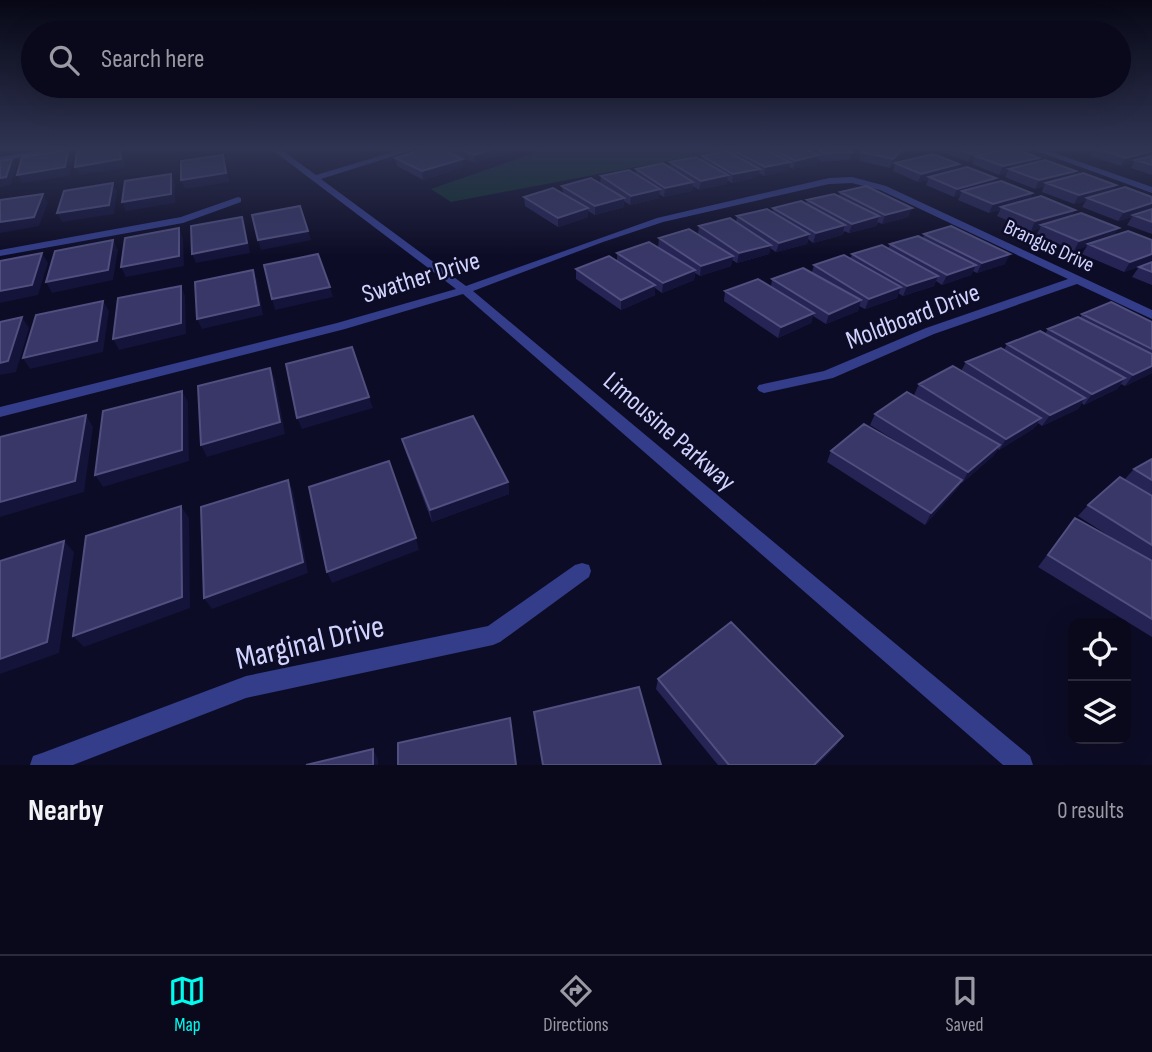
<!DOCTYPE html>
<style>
body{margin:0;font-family:"Sofia Sans Condensed",sans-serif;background:#131225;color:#f1f3f6}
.controls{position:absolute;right:21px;bottom:21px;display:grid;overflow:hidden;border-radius:14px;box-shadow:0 7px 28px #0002}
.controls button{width:63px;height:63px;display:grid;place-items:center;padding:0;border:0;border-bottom:2px solid #2a2a3b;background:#0a091c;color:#f1f3f6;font:35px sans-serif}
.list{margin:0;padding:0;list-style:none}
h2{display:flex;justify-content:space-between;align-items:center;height:91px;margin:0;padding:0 28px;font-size:30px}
h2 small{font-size:23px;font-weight:400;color:#999aa3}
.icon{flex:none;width:38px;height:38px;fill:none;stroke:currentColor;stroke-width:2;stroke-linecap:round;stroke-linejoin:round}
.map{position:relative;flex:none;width:1152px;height:765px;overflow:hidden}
.search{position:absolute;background:#0a091c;box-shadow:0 7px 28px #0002;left:21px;right:21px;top:21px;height:77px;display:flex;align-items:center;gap:18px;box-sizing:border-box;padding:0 24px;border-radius:38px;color:#999aa3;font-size:26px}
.sheet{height:189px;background:#0a091c}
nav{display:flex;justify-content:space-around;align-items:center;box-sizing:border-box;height:98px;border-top:2px solid #2a2a3b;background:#0a091c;font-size:19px;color:#999aa3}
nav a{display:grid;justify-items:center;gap:4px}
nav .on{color:#00fcef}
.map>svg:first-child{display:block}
.green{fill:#0f302a}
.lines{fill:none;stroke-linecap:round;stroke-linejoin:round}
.minor{fill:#333d89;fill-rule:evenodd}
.wall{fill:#262455}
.shaded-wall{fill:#14133a}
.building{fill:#383767;stroke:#504f7f;stroke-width:2}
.labels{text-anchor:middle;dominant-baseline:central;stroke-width:5;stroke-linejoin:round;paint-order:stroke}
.far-street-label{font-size:21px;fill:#d1d3ff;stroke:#0d0c26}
.street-label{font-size:26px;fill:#d1d3ff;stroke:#0d0c26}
.near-street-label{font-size:32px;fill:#d1d3ff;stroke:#0d0c26}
</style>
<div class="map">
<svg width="1152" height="765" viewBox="0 0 1152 765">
<rect width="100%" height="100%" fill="#0d0c26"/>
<path class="green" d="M546 149H730L451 202 431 189Z"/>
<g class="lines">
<path class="minor" d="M48 149H68L0 161V157Z
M271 149H280L316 175 403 149H416L321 179 466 286 657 218 829 178 852 177 886 186 1152 310V319L1077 284 934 334 833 378 764 393 759 391 757 388 759 385 824 371 926 328 1068 279 880 190 852 183 829 184 663 222 603 242 473 291 1030 756 1033 765H1003L463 294 345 329 0 417V407L337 323 456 289Z
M1031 149H1043L1152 187V193Z
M238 197 241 198V202L183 223 0 256V250L181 217Z
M582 563 589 565 591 571 589 577 500 642 493 645 246 698 73 765H30L33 756 42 753 246 676 488 626 575 565Z"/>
</g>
<path class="wall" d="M447 149H511V151L475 163 447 151Z
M736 149H848L852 152 850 160 821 162 818 159 817 164 793 169 789 167V170L764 176 759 173 758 177 732 183 727 180V184L699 190 693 186 692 191 664 197 659 194V198L630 205 624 201V207L595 215 588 211V217L558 227 525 206 524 197 563 193 562 186 600 184 601 176 635 174 636 169 669 167 670 162 701 160 702 156 732 154V150Z
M944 149H1016L1039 158 1037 162 1076 171 1073 176 1113 191 1152 197V234L1127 225 1132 217 1118 221 1082 207 1086 201 1074 204 1042 192 1044 186 1035 189 1005 177 1007 173 999 175 972 164 973 161 968 162 943 152Z
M1069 149H1152V175L1131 168 1134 162 1121 166 1090 156 1093 150 1081 153Z
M861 152H905L890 168 859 161Z
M395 158 464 167 423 180 397 166Z
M895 163 959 164 957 170 996 178 994 183 1032 193 1030 199 1072 215 1114 235 1152 262 1124 272 1082 254 1087 246 1074 251 1037 234 1040 228 1031 231 997 216 1000 210 989 213 958 200 960 196 954 197 926 185 928 180 918 182 893 171Z
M840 192 912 208 908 217 882 224 878 222 876 226 849 233 844 231 842 235 813 243 808 239 807 244 776 252 770 248 769 254 737 263 732 260 731 266 700 276 695 273 694 280 662 293 655 288V295L621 310 576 279V269L617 261V253L658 248 659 238 698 234 699 226 736 222 737 216 772 212 773 208 806 204 807 200 839 196Z
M924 234 1005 264 977 273 973 271 971 275 942 285 936 281 934 286 903 296 898 293 897 298 865 309 859 306 858 311 826 324 813 316 811 323 778 338 724 301 725 291 771 286 772 279 812 272 814 265 850 259 852 254 888 249 890 244 923 238Z
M1152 262V285L1132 277 1139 267Z
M1082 314 1152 322V373L1125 386 1121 384 1117 389 1084 405 1082 403 1078 409 1042 426 1038 423 1033 429 999 450 998 449 993 456 962 483H961L955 491 925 525 827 462 831 451 899 443 870 425 875 414 925 402 914 395 919 384 961 371 966 362 1004 350 1007 344 1045 334 1048 329 1080 318Z
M402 439 508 482 509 494 432 522 405 450Z
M1152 459V637L1038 567 1075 518 1123 545 1078 516 1088 505 1124 480 1134 469Z
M658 679 837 745 817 765H718L656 689Z"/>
<path class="shaded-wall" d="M120 149H123L124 151 125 168 80 175 75 167Z
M347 149H362L348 153Z
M492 149H511V151L475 163 474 155Z
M903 149H906L905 152 890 168 893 159Z
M993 149H1006L975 156 973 161 968 162 971 154Z
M1084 149H1094L1093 150 1081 153Z
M68 150 72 159 70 176 22 183 17 175Z
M1152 151V158L1135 160 1134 162 1121 166 1126 158Z
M223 155 226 163 229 182 185 189 181 180Z
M819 155 817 164 793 169 795 161Z
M1039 158 1036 166 1009 169 1007 173 999 175 1003 166Z
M12 159 16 167 11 185 0 187V178Z
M463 159 464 167 423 180 422 171Z
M790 162 789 170 764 176 765 167Z
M959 164 956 173 929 177 928 180 918 182 921 174Z
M760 169 758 177 732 183 733 174Z
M1076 171 1071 179 1046 183 1044 186 1035 189 1039 180Z
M171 174 175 182V203L126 211 122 202Z
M728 175 727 184 699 190 701 181Z
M996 178 992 187 962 191 960 196 954 197 957 189Z
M693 182 692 191 664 197 665 188Z
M113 183 117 192 114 214 62 222 57 213Z
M1116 185 1111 194 1087 198 1086 201 1074 204 1079 195Z
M660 189 659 198 630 205 631 196Z
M1032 193 1028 202 1001 207 1000 210 989 213 993 204Z
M43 194 48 203 39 226 0 233V222Z
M624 198V207L595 215V206Z
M1152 203V210L1133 215 1132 217 1118 221 1124 212Z
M588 208V217L558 227V218Z
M912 208 908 217 882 224 885 215Z
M1075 210 1070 219 1041 225 1040 228 1031 231 1035 221Z
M879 216 876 226 849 233 852 224Z
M242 217 245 226 250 253 196 263 192 254Z
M845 225 842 235 813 243 816 233Z
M179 228 183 238 184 266 126 277 121 267Z
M1119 228 1113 237 1088 244 1087 246 1074 251 1079 241Z
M308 231 311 240 261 250 258 240Z
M809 234 807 244 776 252 779 243Z
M113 240 118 250 113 280 52 293 46 282Z
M771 245 769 254 737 263 739 253Z
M42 253 48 263 38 295 0 303V291Z
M1010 254 1005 264 977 273 982 263Z
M1152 254V262L1124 272 1130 262Z
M733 256 731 266 700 276 701 266Z
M976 265 971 275 942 285 947 275Z
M253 270 257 280 263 315 202 329 197 319Z
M695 270 694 280 662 293 663 283Z
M938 276 934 286 903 296 907 286Z
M655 285V295L621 310V300Z
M181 286 185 296 186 334 119 350 113 339Z
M330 287 333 297 275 310 272 299Z
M901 287 897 298 865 309 869 299Z
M861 300 858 311 826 324 829 314Z
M103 301 109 311 103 352 30 369 23 358Z
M814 313 811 323 778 338 781 327Z
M22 317 29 328 16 372 0 375V363Z
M1152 366V373L1125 386 1133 375Z
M270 368 275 379 285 434 207 457 201 445Z
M1125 378 1117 389 1084 405 1092 394Z
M182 391 188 402 189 461 103 487 95 475Z
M369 397 373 408 302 429 297 418Z
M1085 398 1078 409 1042 426 1050 415Z
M86 415 93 427 84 492 0 517V502Z
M1041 418 1033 429 999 450 1006 439Z
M1000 445 993 456 962 483 968 472Z
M288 480 293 491 308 573 212 609 204 598Z
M962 480 955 491 925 525 931 513Z
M508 482 509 494 432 522 430 510Z
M181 506 189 518 190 608 84 647 73 636Z
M416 538 419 550 332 583 327 572Z
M64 541 74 552 59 653 0 674V659Z
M843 736 837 745 817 765H814Z
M373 749 378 759V765H373Z"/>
<path class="building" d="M82 149H120L121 159 75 167 77 150Z
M425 149H442L463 159 422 171 395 158Z
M461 149H492L474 155Z
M736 149H765L790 162 765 167 732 150Z
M771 149H805L819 155 795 161Z
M818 149H848L852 152 823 153Z
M865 149H903L893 159 861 152Z
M958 149H993L971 154Z
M1005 149H1016L1039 158 1003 166 975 156Z
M1099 149H1152V151L1126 158Z
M68 150 65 167 17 175 22 157Z
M727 151 760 169 733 174 702 156Z
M933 154 959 164 921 174 895 163Z
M223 155 226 173 181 180V161Z
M1152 156V165L1135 160Z
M696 157 728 175 701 181 670 162Z
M12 159 6 177 0 178V161Z
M1045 160 1076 171 1039 180 1009 169Z
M663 163 693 182 665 188 636 169Z
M967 167 996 178 957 189 929 177Z
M629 170 660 189 631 196 601 176Z
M1083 173 1116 185 1079 195 1046 183Z
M171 174V194L122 202 125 181Z
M591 178 624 198 595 206 562 186Z
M1001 181 1032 193 993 204 962 191Z
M113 183 109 205 57 213 64 191Z
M866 186 912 208 885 215 840 192Z
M1125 187 1152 197V203L1124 212 1087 198Z
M553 188 588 208 558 218 524 197Z
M43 194 34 217 0 222V200Z
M834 194 879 216 852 224 807 200Z
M1041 196 1075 210 1035 221 1001 207Z
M801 201 845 225 816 233 773 208Z
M300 206 308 231 258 240 252 215Z
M767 209 809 234 779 243 737 216Z
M1152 209V222L1133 215Z
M1081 213 1119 228 1079 241 1041 225Z
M242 217 247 243 192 254 191 226Z
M730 218 771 245 739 253 699 226Z
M951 226 1010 254 982 263 924 234Z
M179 228V256L121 267 125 238Z
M689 229 733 256 701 266 659 238Z
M1128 231 1152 240V254L1130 262 1088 244Z
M918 236 976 265 947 275 890 244Z
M113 240 108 270 46 282 55 251Z
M649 242 695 270 663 283 617 253Z
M882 245 938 276 907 286 852 254Z
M42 253 32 285 0 291V261Z
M318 254 330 287 272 299 264 265Z
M844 255 901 287 869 299 814 265Z
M609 256 655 285 621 300 576 269Z
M1152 262V272L1139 267Z
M803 268 861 300 829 314 772 279Z
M253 270 259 305 197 319 195 282Z
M758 279 814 313 781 327 725 291Z
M181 286V323L113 339 118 298Z
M103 301 97 341 23 358 36 315Z
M1111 302 1152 322V349L1082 314Z
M22 317 8 361 0 363V322Z
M1078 317 1152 354V366L1133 375 1048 329Z
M1040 331 1125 378 1092 394 1007 344Z
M352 347 369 397 297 418 286 364Z
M1001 348 1085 398 1050 415 966 362Z
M953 366 1041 418 1006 439 919 384Z
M270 368 280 422 201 445 198 386Z
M182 391V450L95 475 103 411Z
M907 392 1000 445 968 472 875 414Z
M86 415 75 481 0 502V437Z
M473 416 508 482 430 510 402 439Z
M864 424 962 480 931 513 831 451Z
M1152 459V480L1134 469Z
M389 461 416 538 327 572 309 487Z
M1120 477 1152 496V545L1088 505Z
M288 480 303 562 204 598 201 507Z
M181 506 182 597 73 636 86 536Z
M1075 518 1152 561V619L1048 555Z
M64 541 47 642 0 659V561Z
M731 622 843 736 814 765H729L658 679Z
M639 687 661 765H543L534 712Z
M510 718 516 765H398V743Z
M373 749V765H306Z"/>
<linearGradient id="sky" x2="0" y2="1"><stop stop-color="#070715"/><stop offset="0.58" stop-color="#2f3452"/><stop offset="1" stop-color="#2f3452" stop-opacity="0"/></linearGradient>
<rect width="1152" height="256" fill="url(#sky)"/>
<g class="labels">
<g class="far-street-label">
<text transform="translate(1049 246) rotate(25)">Brangus Drive</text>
</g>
<g class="street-label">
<text transform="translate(421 278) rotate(-17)">Swather Drive</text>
<text transform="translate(913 317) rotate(-21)">Moldboard Drive</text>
<text transform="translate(669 432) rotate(41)">Limousine Parkway</text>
</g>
<g class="near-street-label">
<text transform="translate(310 643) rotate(-13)">Marginal Drive</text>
</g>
</g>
</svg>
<div class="controls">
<button><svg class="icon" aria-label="locate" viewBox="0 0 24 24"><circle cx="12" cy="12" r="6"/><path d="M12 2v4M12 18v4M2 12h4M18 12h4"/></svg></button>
<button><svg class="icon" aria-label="layers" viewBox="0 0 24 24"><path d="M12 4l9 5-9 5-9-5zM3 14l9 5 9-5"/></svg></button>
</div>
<div class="search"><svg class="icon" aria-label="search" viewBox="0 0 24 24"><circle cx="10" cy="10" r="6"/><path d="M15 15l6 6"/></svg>Search here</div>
</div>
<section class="sheet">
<h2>Nearby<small>0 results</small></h2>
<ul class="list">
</ul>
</section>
<nav>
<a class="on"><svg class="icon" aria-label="map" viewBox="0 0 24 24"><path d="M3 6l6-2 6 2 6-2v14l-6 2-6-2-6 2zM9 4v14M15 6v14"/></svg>Map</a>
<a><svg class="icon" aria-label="directions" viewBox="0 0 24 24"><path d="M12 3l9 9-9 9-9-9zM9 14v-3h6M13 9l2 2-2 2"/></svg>Directions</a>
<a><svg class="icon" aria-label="saved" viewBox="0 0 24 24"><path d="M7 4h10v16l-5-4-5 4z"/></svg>Saved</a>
</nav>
